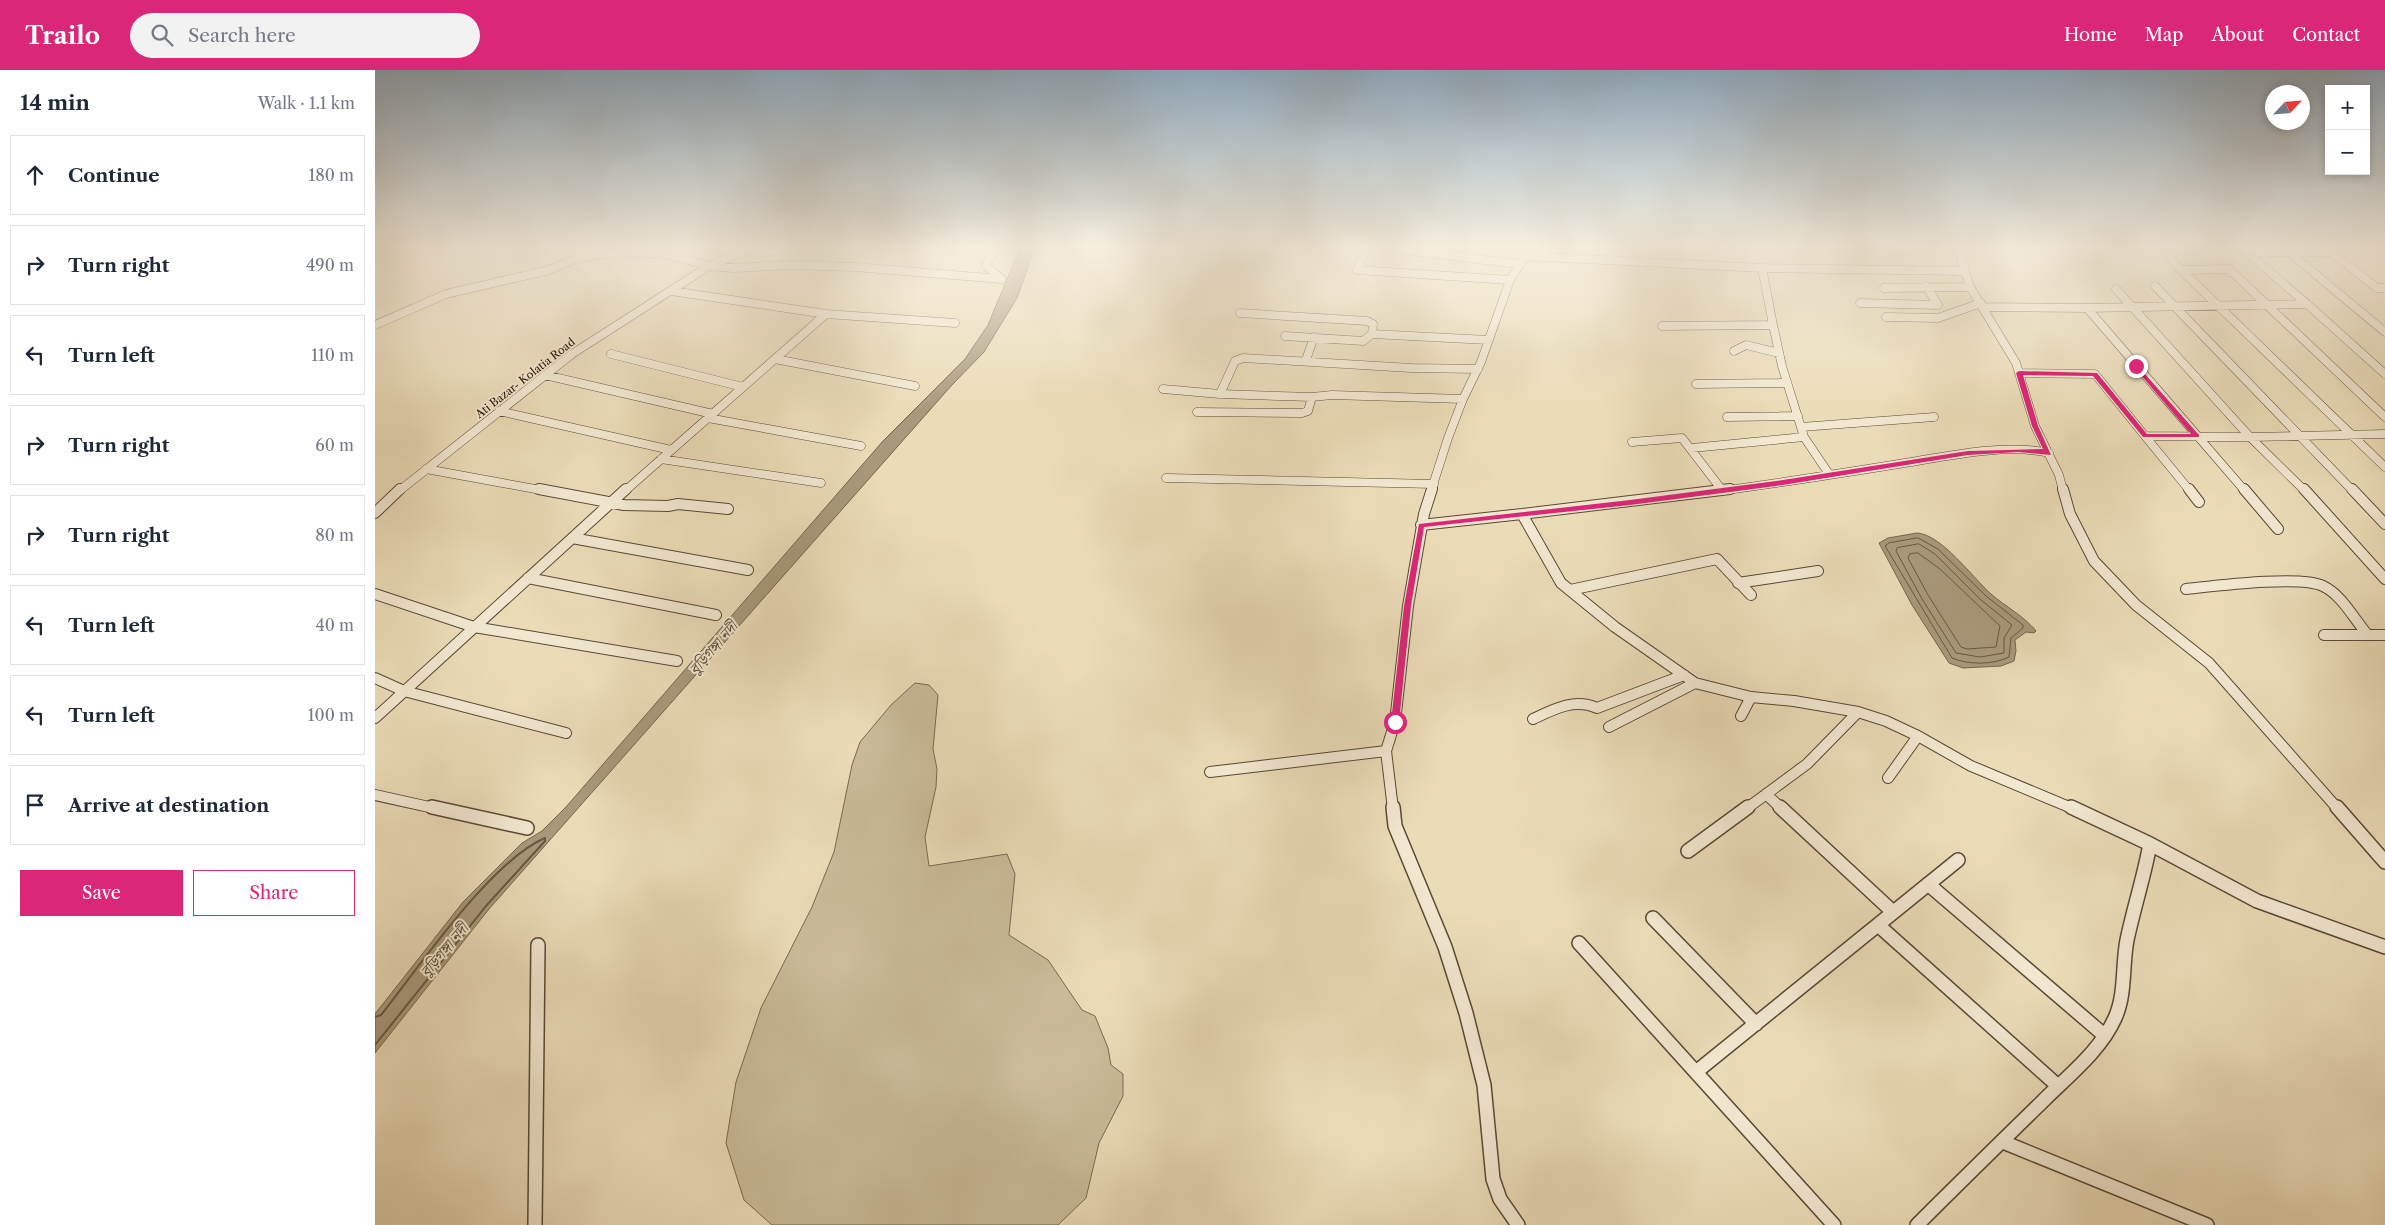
<!DOCTYPE html>
<meta charset="utf-8">
<style>
body{margin:0;font-family:"Libre Caslon Text","Noto Serif Bengali",serif;background:#f2f2f3;color:#1f2937}
.controls{position:absolute;right:15px;top:15px;display:grid;overflow:hidden;border-radius:0px;box-shadow:0 2px 8px #0003}
.controls button{width:45px;height:45px;display:grid;place-items:center;padding:0;border:0;border-bottom:1px solid #e0e1e3;background:#fff;color:#1f2937;font:25px sans-serif}
.compass{position:absolute;left:1890px;top:15px;width:45px;height:45px;border-radius:50%;background:#fff;box-shadow:0 2px 8px #0003;rotate:64deg}
.stop{position:absolute;width:15px;height:15px;margin:-11px;border:4px solid #db2777;border-radius:50%;background:#fff}
.stop.end{background:#db2777;border-color:#fff;box-shadow:0 1px 5px #0008}
.list{margin:0;padding:0;list-style:none}
h2{display:flex;justify-content:space-between;align-items:center;height:65px;margin:0;padding:0 20px;font-size:21px}
h2 small{font-size:16px;font-weight:400;color:#747a83}
.list li{display:grid;grid-template-columns:32px 1fr auto;gap:15px;align-items:center;box-sizing:border-box;height:80px;margin:0 10px 10px;padding:0 10px;border:1px solid #e0e1e3;border-radius:0px}
.list b{display:block;font-size:19px;white-space:nowrap}
.list em{font-size:16px;font-style:normal;color:#747a83}
.actions{display:flex;gap:10px;padding:15px 20px}
.actions a{flex:1;padding:11px 0;border:1px solid #db2777;border-radius:0px;text-align:center;font-size:18px;color:#db2777}
.actions .main{background:#db2777;color:#fff}
.icon{flex:none;width:28px;height:28px;fill:none;stroke:currentColor;stroke-width:2;stroke-linecap:round;stroke-linejoin:round}
.map{position:relative;flex:none;width:2010px;height:1155px;overflow:hidden}
header{display:flex;align-items:center;gap:30px;box-sizing:border-box;height:70px;padding:0 25px;background:#db2777;color:#fff}
header strong{font-size:24px}
nav{display:flex;gap:28px;margin-inline-start:auto;font-size:18px}
.search{width:350px;height:45px;background:#f2f2f3;display:flex;align-items:center;gap:12px;box-sizing:border-box;padding:0 18px;border-radius:28px;color:#747a83;font-size:19px}
main{display:flex}
aside{flex:1;background:#fff}
.map>svg:first-child{display:block}
.green{fill:#cabb9a;stroke:#796a52}
.water{fill:#a9997c;stroke:#75654e}
.lines{fill:none;stroke-linecap:round;stroke-linejoin:round}
.shore-far1{stroke:#685842;stroke-width:1}
.shore{stroke:#685842;stroke-width:2}
.minor-far2-casing{stroke:#594935;stroke-width:9}
.minor-far1-casing{stroke:#594935;stroke-width:12}
.minor-casing{stroke:#594935;stroke-width:16}
.minor-far2{stroke:#f2e8d1;stroke-width:8}
.minor-far1{stroke:#f2e8d1;stroke-width:10}
.minor{stroke:#f2e8d1;stroke-width:13}
.route{fill:#db2777}
.labels{text-anchor:middle;dominant-baseline:central;stroke-width:4;stroke-linejoin:round;paint-order:stroke}
.far-street-label{font-size:11px;fill:#281809;stroke:#f2e8d1}
.water-label{font-size:15px;font-style:italic;fill:#5c4c37;stroke:#f2e8d1}
</style>
<header>
<strong>Trailo</strong>
<div class="search"><svg class="icon" aria-label="search" viewBox="0 0 24 24"><circle cx="10" cy="10" r="6"/><path d="M15 15l6 6"/></svg>Search here</div>
<nav><a>Home</a><a>Map</a><a>About</a><a>Contact</a></nav>
</header>
<main>
<aside>
<h2>14 min<small>Walk · 1.1 km</small></h2>
<ul class="list">
<li><svg class="icon" aria-label="ahead" viewBox="0 0 24 24"><path d="M12 20V5M6 11l6-6 6 6"/></svg><div><b>Continue</b></div><em>180 m</em></li>
<li><svg class="icon" aria-label="right" viewBox="0 0 24 24"><path d="M7 20v-9h11M14 6l5 5-5 5"/></svg><div><b>Turn right</b></div><em>490 m</em></li>
<li><svg class="icon" aria-label="left" viewBox="0 0 24 24"><path d="M17 20v-9H6M10 6l-5 5 5 5"/></svg><div><b>Turn left</b></div><em>110 m</em></li>
<li><svg class="icon" aria-label="right" viewBox="0 0 24 24"><path d="M7 20v-9h11M14 6l5 5-5 5"/></svg><div><b>Turn right</b></div><em>60 m</em></li>
<li><svg class="icon" aria-label="right" viewBox="0 0 24 24"><path d="M7 20v-9h11M14 6l5 5-5 5"/></svg><div><b>Turn right</b></div><em>80 m</em></li>
<li><svg class="icon" aria-label="left" viewBox="0 0 24 24"><path d="M17 20v-9H6M10 6l-5 5 5 5"/></svg><div><b>Turn left</b></div><em>40 m</em></li>
<li><svg class="icon" aria-label="left" viewBox="0 0 24 24"><path d="M17 20v-9H6M10 6l-5 5 5 5"/></svg><div><b>Turn left</b></div><em>100 m</em></li>
<li><svg class="icon" aria-label="arrive" viewBox="0 0 24 24"><path d="M6 21V4h12l-3 4 3 4H6"/></svg><div><b>Arrive at destination</b></div></li>
</ul>
<div class="actions"><a class="main">Save</a><a>Share</a></div>
</aside>
<div class="map">
<svg width="2010" height="1155" viewBox="0 0 2010 1155">
<rect width="100%" height="100%" fill="#ebdcb8"/>
<filter id="stains"><feTurbulence type="fractalNoise" baseFrequency=".004" numOctaves="4"/><feColorMatrix values="0 0 0 0 .2 0 0 0 0 .09 0 0 0 0 .02 0 0 0 .5 -.17"/></filter>
<radialGradient id="worn" r=".72"><stop offset=".6" stop-color="#630" stop-opacity="0"/><stop offset="1" stop-color="#630" stop-opacity=".3"/></radialGradient>
<path class="green" d="M540 613 554 615 563 625 558 679 562 699 561 717 550 767 554 796 632 784 640 804 634 865 673 890 707 940 720 946 733 978 736 995 748 1004V1026L724 1073 711 1128 683 1155H397L369 1130 351 1073 361 1012 386 938 437 837 459 782 477 695 485 672 516 635Z"/>
<path class="water" d="M645 178H660L642 228 609 282 576 316 114 839 0 983V944L88 832 147 773 167 761 191 737 508 371 590 289 613 255Z
M1542 463C1566 464 1598 508 1616 524 1631 537 1649 546 1661 561L1659 563 1651 562 1640 570 1641 581 1639 591 1626 596 1588 598 1574 593 1537 535 1504 473 1513 468Z"/>
<g class="lines">
<path class="shore-far1" d="M1543 468 1563 479 1611 526 1648 555V558L1636 568 1634 587C1617 595 1594 595 1577 588L1510 476 1514 473Z
M1544 474 1560 484 1606 530 1637 555 1629 568V583L1605 587 1581 583 1547 529 1521 481 1522 478Z
M1543 483 1565 499 1625 556 1621 577 1592 579 1586 577 1553 525 1533 488 1535 484Z"/>
<path class="shore" d="M0 947 6 945C44 897 116 791 170 768V771L111 836 0 975"/>
<defs>
<path id="minor-far2" d="M992 178 982 200 1135 210
M1012 178 1143 194
M1583 178 1595 217 1641 293 1660 356 1684 405 1688 421
M1787 178 1801 195 2010 397
M1867 178 1932 234
M374 179 385 183 412 178
M1952 179 2002 218H2010
M1871 182H1956
M1914 182 2010 262
M1148 186 1387 198 1590 201
M1806 200 1854 199 2010 347
M1780 216 1978 421
M1509 218 1595 217
M1741 219 1875 367 1930 421
M296 221 451 244 580 253
M1485 233 1563 235 1551 216
M1608 237 1712 238 1870 421
M1712 238 1932 234 2010 304
M865 243 992 251 998 254 997 264 1113 270
M1511 247 1563 248 1606 233
M0 255 71 224 174 200 200 189 223 184 288 183 334 196 359 198 417 195 480 197 627 209 611 196 619 178
M1398 255 1407 296 1429 367 1454 404
M1287 256 1398 255 1387 198
M910 266 988 271 997 264
M1359 281 1371 275 1404 283
M236 284 368 317
M400 289 540 316
M931 290 939 267
M1644 303 1720 304 1770 366 1875 367 2010 364
M170 305 338 344
M1321 314 1412 313
M788 319 845 324 937 327
M845 324 860 291 868 288 1036 298 1103 299
M124 341 296 380
M822 342 927 343 933 341 937 327 957 325 1088 329
M1352 347 1423 346
M333 348 486 376
M1426 357 1559 347
M1770 366 1815 421
M1257 372 1307 368 1347 420
M1317 378 1429 367
M286 389 446 413
M51 399 171 421
M791 408 1059 414
M24 421 197 284 334 196 377 178
M250 421 451 244
M1056 421 1073 368 1088 329 1106 292 1135 210 1155 178
M1344 421C1406 413 1468 403 1530 393 1572 386 1633 373 1674 383"/>
<path id="minor-far1" d="M164 419 249 435 293 436 303 434 353 439
M1688 419 1695 444 1719 491 1761 535 1834 593 1963 739
M1814 419 1824 432
M1869 419 1903 459
M1929 419 2010 509
M1977 419 2010 454
M0 443 25 419
M1147 444 1355 419
M1046 455 1147 444 1186 513 1240 557 1320 613 1376 627 1419 631 1483 642 1511 651 1543 666 1596 696 1699 739
M197 468 373 500
M153 508 341 545
M1363 513 1443 501
M1811 519C1840 516 1925 505 1948 516 1967 525 1979 549 1992 564
M1195 520 1342 489 1376 525
M0 524 99 557 302 591
M1949 565H2010
M0 608 29 621 191 663
M1366 646 1376 627
M0 648 251 419
M1158 649C1179 639 1199 628 1222 638L1309 605
M1234 657 1320 613
M835 702 1011 681
M1513 708 1543 666
M1391 724 1407 739
M0 725 63 739
M1018 739 1011 681 1020 652 1033 536 1049 444 1057 419
M1371 739 1432 694 1483 642"/>
<path id="minor" d="M57 737 152 758
M1018 737 1020 756 1070 877 1091 943 1109 1015 1118 1109 1125 1129 1143 1155
M1405 737 1518 842
M1696 737 1775 774 1882 831 2010 877
M1962 737 2010 792
M1313 781 1373 737
M1553 814 1729 965
M1278 848 1381 954
M1503 855 1683 1016
M1204 873 1459 1155
M1321 1002 1583 790
M1628 1072 1832 1155
M160 1155 163 875
M1542 1155C1584 1113 1626 1072 1669 1030 1693 1006 1726 980 1740 948 1751 924 1747 895 1752 870 1759 837 1769 807 1775 774"/>
</defs>
<use href="#minor-far2" class="minor-far2-casing"/>
<use href="#minor-far1" class="minor-far1-casing"/>
<use href="#minor" class="minor-casing"/>
<use href="#minor-far2" class="minor-far2"/>
<use href="#minor-far1" class="minor-far1"/>
<use href="#minor" class="minor"/>
</g>
<linearGradient id="sky" x2="0" y2="1"><stop stop-color="#8fa9bd"/><stop offset="0.52" stop-color="#f6efdf"/><stop offset="1" stop-color="#f6efdf" stop-opacity="0"/></linearGradient>
<rect width="2010" height="340" fill="url(#sky)"/>
<path class="route" d="M1761 294 1824 365V367H1768L1718 306 1648 305 1663 356 1676 385 1643 382 1593 385 1401 416 1255 435 1049 457 1036 536 1024 652 1020 655 1016 652 1029 536 1044 454 1255 430 1401 411 1593 381 1668 379 1657 356 1641 303 1644 301 1722 303 1772 364H1816L1759 297Z"/>
<g class="labels">
<g class="far-street-label">
<text transform="translate(150 308) rotate(-38)">Ati Bazar- Kolatia Road</text>
</g>
<g class="water-label">
<text transform="translate(338 578) rotate(-49)">বুড়িগঙ্গা নদী</text>
<text transform="translate(69 880) rotate(-50)">বুড়িগঙ্গা নদী</text>
</g>
</g>
<rect width="100%" height="100%" filter="url(#stains)"/>
<rect width="100%" height="100%" fill="url(#worn)"/>
</svg>
<div class="controls">
<button>+</button>
<button>−</button>
</div>
<svg class="compass" viewBox="-18 -18 36 36"><path d="M0-13l5 13h-10z" fill="#e53935"/><path d="M0 13l5-13h-10z" fill="#747a83"/></svg>
<div class="stop" style="left:1020px;top:652px"></div>
<div class="stop end" style="left:1761px;top:296px"></div>
</div>
</main>
